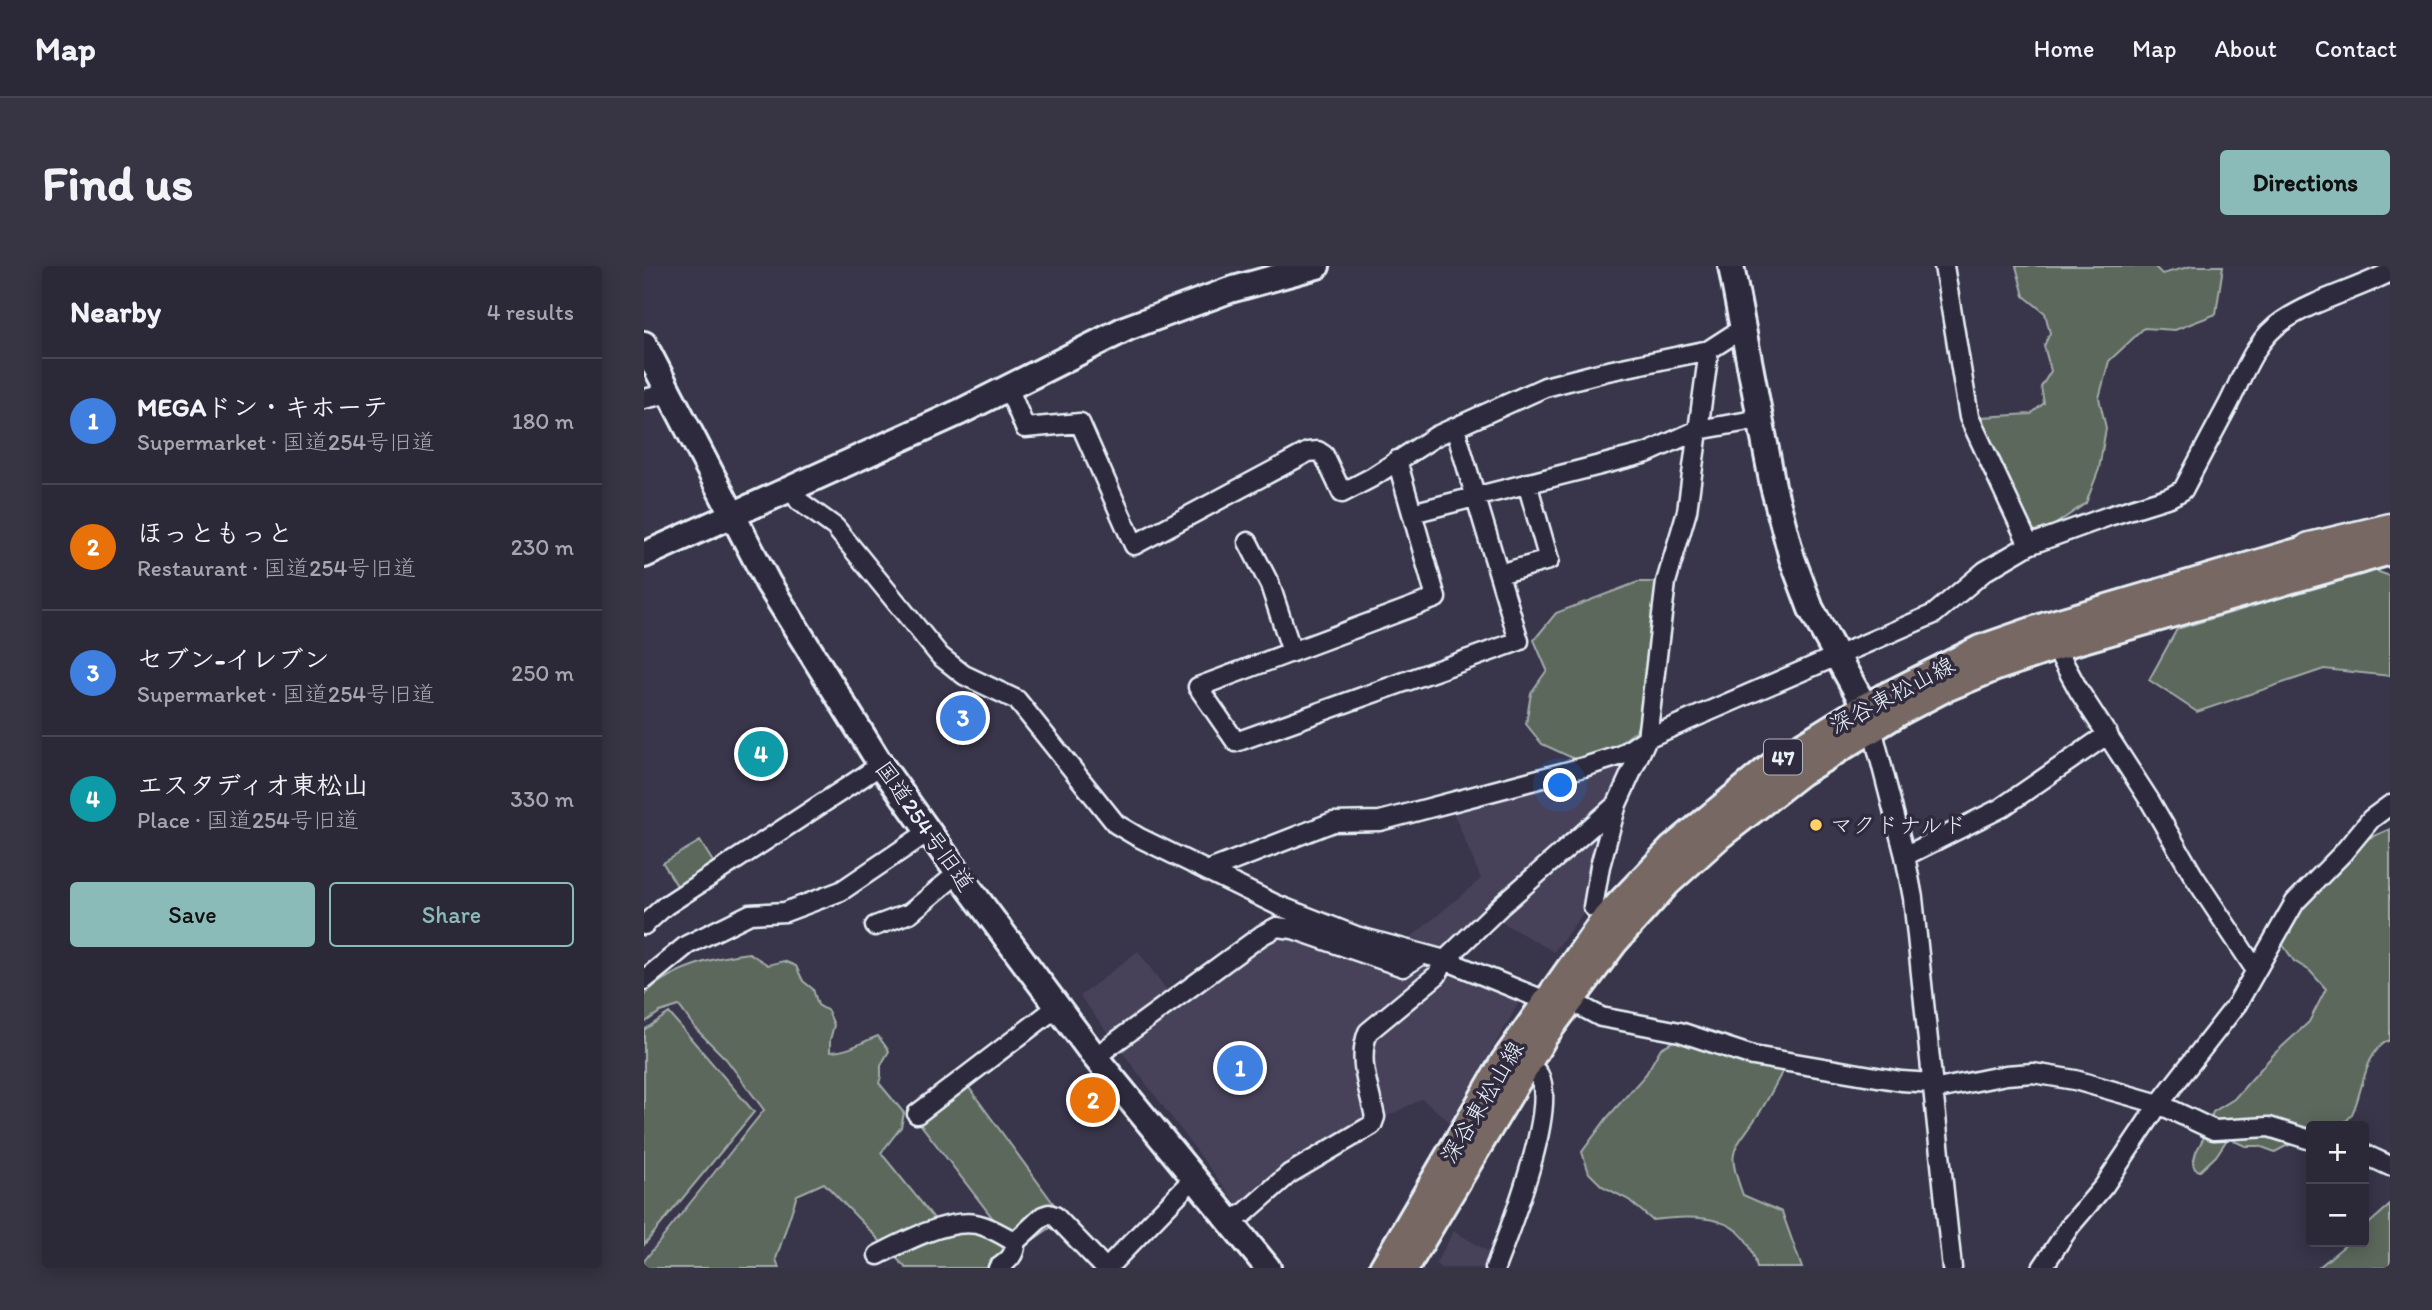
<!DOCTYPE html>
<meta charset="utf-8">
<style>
body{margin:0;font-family:Itim,"Klee One",sans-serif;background:#373443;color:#f1f3f6}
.controls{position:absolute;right:21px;bottom:21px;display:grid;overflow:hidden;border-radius:7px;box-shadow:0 4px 18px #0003}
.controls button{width:63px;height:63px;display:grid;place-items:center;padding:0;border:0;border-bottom:2px solid #474453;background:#2b2838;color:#f1f3f6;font:35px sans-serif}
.you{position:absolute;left:917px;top:520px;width:24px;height:24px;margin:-18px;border:5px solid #fff;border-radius:50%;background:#1a73e8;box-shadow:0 0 0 10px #1a73e833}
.badge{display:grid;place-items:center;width:46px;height:46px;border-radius:50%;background:#8bbbb9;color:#fff;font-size:23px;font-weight:700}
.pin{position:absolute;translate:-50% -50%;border:4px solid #fff;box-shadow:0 2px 7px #0006}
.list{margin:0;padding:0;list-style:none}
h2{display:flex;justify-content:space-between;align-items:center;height:91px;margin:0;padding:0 28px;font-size:30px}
h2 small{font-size:23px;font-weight:400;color:#a6a6ae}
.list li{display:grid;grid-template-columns:46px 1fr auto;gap:21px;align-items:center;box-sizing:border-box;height:126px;padding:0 28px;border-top:2px solid #474453}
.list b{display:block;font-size:26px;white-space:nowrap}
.list p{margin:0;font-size:23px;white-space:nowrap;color:#a6a6ae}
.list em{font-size:23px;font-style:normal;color:#a6a6ae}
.actions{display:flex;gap:14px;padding:21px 28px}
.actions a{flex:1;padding:16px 0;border:2px solid #8bbbb9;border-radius:7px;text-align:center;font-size:24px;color:#8bbbb9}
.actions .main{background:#8bbbb9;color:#111}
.map{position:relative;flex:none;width:1746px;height:1002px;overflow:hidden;border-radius:7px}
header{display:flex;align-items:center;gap:42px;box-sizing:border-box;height:98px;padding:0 35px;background:#2b2838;border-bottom:2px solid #474453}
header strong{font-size:33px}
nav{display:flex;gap:38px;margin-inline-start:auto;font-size:24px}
.intro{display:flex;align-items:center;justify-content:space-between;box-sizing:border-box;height:168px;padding:0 42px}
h1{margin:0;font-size:49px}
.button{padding:18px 32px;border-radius:7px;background:#8bbbb9;color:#111;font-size:24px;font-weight:700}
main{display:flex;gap:42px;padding:0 42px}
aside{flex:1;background:#2b2838;border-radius:7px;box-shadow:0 4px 18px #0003}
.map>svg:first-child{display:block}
.built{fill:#46425a}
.green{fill:#5c685c;stroke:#a2acaa;stroke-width:2}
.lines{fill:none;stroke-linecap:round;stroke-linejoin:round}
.street-casing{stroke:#e8f1f8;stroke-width:23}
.secondary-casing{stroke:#e8f1f8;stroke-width:30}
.primary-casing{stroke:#e8f1f8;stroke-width:32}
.highway-casing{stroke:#e8f1f8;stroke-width:37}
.street{stroke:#2f2a3d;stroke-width:18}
.secondary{stroke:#2f2a3d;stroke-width:24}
.primary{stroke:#776864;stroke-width:26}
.highway{stroke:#776864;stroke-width:32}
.poi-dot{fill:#ffd166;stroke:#2f2a3d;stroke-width:2.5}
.labels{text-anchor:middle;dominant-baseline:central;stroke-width:7;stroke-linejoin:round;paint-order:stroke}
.shield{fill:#2f2a3d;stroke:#b0b5c0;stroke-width:2}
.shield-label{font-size:21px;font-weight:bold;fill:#e8f1f8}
.street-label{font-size:23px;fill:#e8f1f8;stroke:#2f2a3d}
.poi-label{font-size:23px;fill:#e8f1f8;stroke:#2f2a3d;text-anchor:start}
</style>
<header>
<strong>Map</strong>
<nav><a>Home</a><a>Map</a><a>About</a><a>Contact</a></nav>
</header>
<div class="intro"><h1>Find us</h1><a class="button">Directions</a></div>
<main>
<aside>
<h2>Nearby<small>4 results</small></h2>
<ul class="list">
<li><span class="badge" style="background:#3f7fe0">1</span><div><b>MEGAドン・キホーテ</b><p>Supermarket · 国道254号旧道</p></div><em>180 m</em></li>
<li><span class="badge" style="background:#e8710a">2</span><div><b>ほっともっと</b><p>Restaurant · 国道254号旧道</p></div><em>230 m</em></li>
<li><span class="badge" style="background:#3f7fe0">3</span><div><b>セブン-イレブン</b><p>Supermarket · 国道254号旧道</p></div><em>250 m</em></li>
<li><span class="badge" style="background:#0f9aa8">4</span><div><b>エスタディオ東松山</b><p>Place · 国道254号旧道</p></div><em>330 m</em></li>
</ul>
<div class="actions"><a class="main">Save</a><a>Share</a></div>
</aside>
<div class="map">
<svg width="1746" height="1002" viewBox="0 0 1746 1002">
<rect width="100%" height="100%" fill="#39354a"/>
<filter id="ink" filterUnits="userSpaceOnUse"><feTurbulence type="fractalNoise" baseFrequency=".0143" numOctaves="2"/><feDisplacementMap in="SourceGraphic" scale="14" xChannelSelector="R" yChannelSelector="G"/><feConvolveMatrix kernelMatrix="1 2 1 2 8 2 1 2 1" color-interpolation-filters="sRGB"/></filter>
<g filter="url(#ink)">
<path class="built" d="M990 488 942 643 910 686 850 652 802 703 876 735 806 856 778 833 738 853 595 941 436 730 494 685 524 726 618 659 641 647 765 689 770 677 766 672 837 613 807 541Z
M810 965 853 991 848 1002H797L792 997Z"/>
<path class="green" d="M1372 0H1510L1518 8 1548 0H1579L1572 48 1531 64 1500 62 1465 95 1455 132 1462 162 1455 203 1442 237 1403 264 1384 265 1340 172 1337 151 1387 148 1400 137 1397 121 1407 105 1400 80 1406 67 1401 47 1380 30Z
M1729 304 1746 310V410L1680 403 1553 446 1505 414 1533 363Z
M994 316H1014L1000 446 992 465 963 487 937 496 898 478 882 458 887 427 903 404 890 374 912 347Z
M1746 563V774C1720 784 1719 827 1708 848 1705 853 1700 857 1696 860H1667V873L1642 880 1631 886 1615 880H1601L1584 872 1572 890 1556 905 1551 903 1549 898 1552 886 1560 871 1569 846 1590 833 1630 788 1665 756 1682 723 1666 705 1650 695 1637 676 1654 648 1720 574Z
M56 575 71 599 35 623 19 597Z
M105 687 124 699 140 695 152 700 159 715 169 723 174 739 184 745 190 759 186 774V786C204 786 217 776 234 770L245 785 237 799V811L235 817 260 847 257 861 237 887 301 966 350 954 274 855 323 819 420 952 349 1002H262L180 917 153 929 132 993 135 1002H0V995L120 844 82 793 52 763 35 740 16 746 0 757V729C25 703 70 691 105 687Z
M25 747 110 846 0 979V764Z
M1030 775 1049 777 1141 801C1132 817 1124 834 1114 849 1088 887 1082 883 1099 929L1138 946 1158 1002H1113C1103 946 1053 949 1008 954L985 934 958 920 945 907 938 886 963 852 1002 808 1017 782Z
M1746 939V1002H1674L1705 976H1720V962Z"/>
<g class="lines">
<defs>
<path id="street" d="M364 121 381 162 436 157 490 279 664 186 674 185 680 189 698 227 727 212 792 170 901 121 959 106 1065 84
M0 133 26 127
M753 194 792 332 554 421 592 476 875 375 811 162
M147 222 155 235 191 261 296 390 320 409 373 434 472 558 494 571 633 639 712 670 801 694 902 735
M768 247 1003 187 1054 164 1116 153
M604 276 626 319 648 386
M1385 279 1465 250 1526 231 1539 224C1554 195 1569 167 1584 139 1599 110 1611 73 1639 55 1672 33 1712 24 1746 6
M855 308 905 294 883 217
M1411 381 1435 425 1506 535 1549 609 1611 703
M1226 454 1261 590 1269 632 1308 1002
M1261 590 1357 542 1464 468
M563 605 689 556 736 555 940 501 978 489 1003 472 1290 348 1341 305 1385 279 1325 151 1300 0
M949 641 956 600 973 538
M0 659 21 640 237 499
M231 660 266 647 314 607
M0 714 43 679 106 648 141 646 197 625 284 566
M925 734 957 751 1036 766 1109 790 1257 815 1289 817
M451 791 618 669 633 661 649 663 759 701 777 689
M1289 824 1362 809 1389 807 1431 814 1515 838 1570 864 1625 861 1667 874
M273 848 413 741
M1720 888 1746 900
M585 956 602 946 645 908 728 859 731 851C725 822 713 794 724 766L793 709 801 694 858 639 973 538 1003 472 1022 316 1043 245 1065 84 1099 62
M234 989C259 976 303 953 332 958 345 960 360 970 371 976
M354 1002C364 995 372 989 371 976L399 950 405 948 411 950 460 1001 465 1000 549 913
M851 1002C865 965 914 843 895 809 892 804 887 801 883 797
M1398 1002 1426 960 1460 920 1515 838 1593 738 1651 636 1698 588 1727 553 1746 539"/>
<path id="secondary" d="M1087 0 1129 220 1148 292 1167 343 1221 441
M0 78 124 317 237 499 314 607 451 791 624 1002
M0 289 316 146 483 62 586 24 673 0"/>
<path id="primary" d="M739 1002 860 796 962 652 1028 583 1134 495 1221 441 1336 383 1402 360 1684 277
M761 1002 900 770 971 675 1023 617 1075 570 1157 506 1257 445 1299 423 1352 401 1411 381 1746 285"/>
<path id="highway" d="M1666 283 1746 264"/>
</defs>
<use href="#street" class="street-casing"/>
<use href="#secondary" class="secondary-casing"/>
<use href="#primary" class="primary-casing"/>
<use href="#highway" class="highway-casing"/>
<use href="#street" class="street"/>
<use href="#secondary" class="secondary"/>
<use href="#primary" class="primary"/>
<use href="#highway" class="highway"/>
</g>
</g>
<circle class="poi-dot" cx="1172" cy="559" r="7"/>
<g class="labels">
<rect class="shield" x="1120" y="473.5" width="38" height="35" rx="5"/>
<g class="shield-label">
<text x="1139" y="491">47</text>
</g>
<g class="street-label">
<text transform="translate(1248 429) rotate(-28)">深谷東松山線</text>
<text transform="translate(281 560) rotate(55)">国道254号旧道</text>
<text transform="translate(838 836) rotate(-59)">深谷東松山線</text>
</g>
<g class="poi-label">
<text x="1186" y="559">マクドナルド</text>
</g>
</g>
</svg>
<div class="controls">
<button>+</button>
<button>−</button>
</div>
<div class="you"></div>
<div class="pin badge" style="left:596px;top:802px;background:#3f7fe0">1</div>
<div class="pin badge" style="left:449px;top:834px;background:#e8710a">2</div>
<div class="pin badge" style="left:319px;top:452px;background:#3f7fe0">3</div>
<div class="pin badge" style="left:117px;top:488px;background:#0f9aa8">4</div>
</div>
</main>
